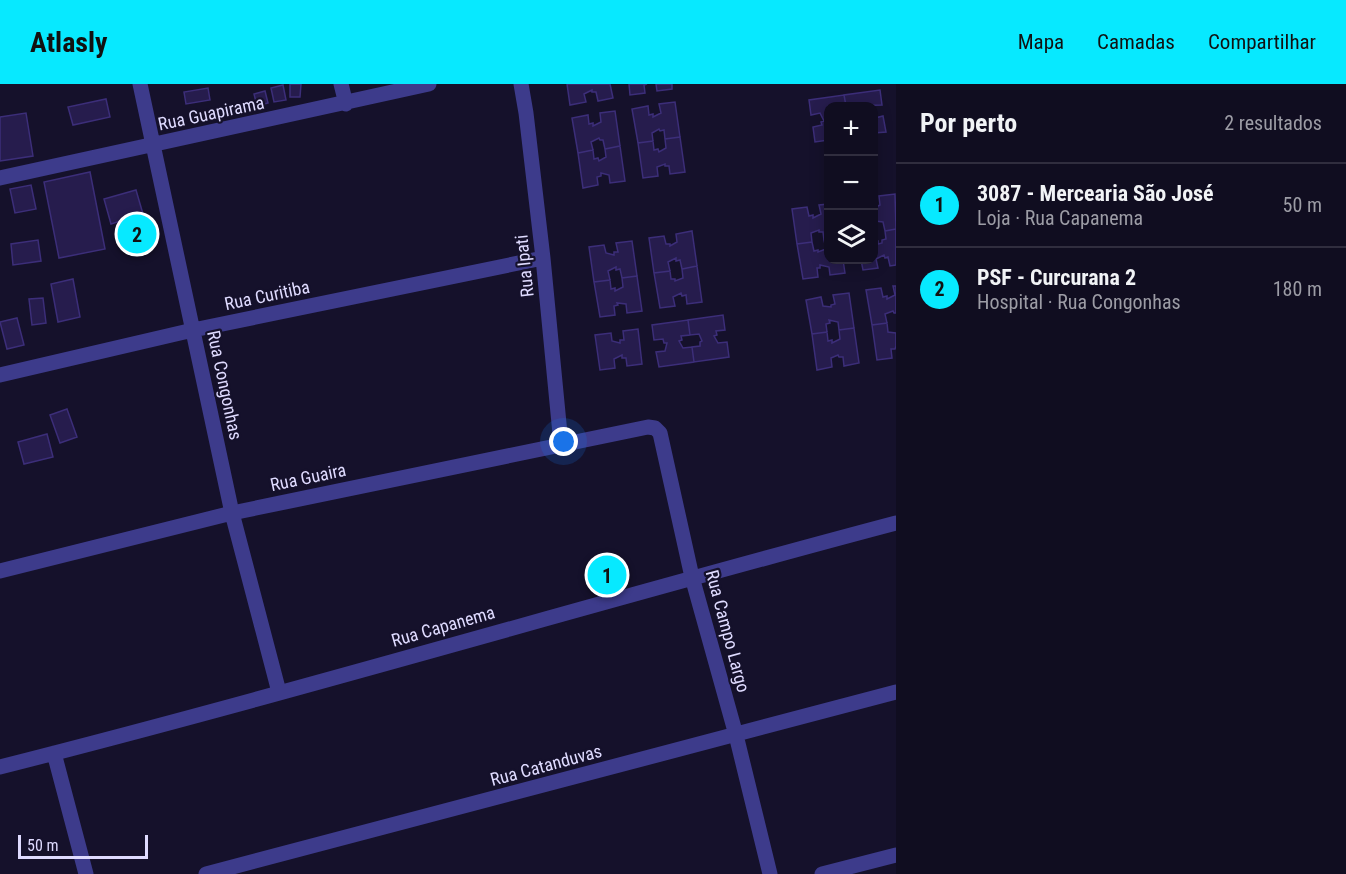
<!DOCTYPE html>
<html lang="pt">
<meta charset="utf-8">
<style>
body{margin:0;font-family:"Roboto Condensed",sans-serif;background:#191629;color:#f1f3f6}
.controls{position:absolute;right:18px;top:18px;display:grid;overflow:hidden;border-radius:12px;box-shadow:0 3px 15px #0003}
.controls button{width:54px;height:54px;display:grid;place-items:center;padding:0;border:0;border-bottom:2px solid #302d3e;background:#100d20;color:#f1f3f6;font:30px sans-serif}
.scale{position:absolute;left:18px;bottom:15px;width:130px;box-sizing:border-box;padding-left:6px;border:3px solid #dfdbff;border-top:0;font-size:16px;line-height:21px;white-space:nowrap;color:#dfdbff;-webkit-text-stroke:4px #15112b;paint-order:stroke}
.you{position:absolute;left:564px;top:358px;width:21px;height:21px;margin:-15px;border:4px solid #fff;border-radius:50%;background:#1a73e8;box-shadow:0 0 0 9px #1a73e833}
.badge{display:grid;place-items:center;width:39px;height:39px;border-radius:50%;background:#07e9ff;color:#111;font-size:20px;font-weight:700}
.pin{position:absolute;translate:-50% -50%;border:3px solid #fff;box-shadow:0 2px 6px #0006}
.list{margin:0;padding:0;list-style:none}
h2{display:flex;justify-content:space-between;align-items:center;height:78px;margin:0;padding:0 24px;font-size:26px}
h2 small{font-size:20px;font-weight:400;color:#9c9ca5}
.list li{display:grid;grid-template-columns:39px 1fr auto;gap:18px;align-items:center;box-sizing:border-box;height:84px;padding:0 24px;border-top:2px solid #302d3e}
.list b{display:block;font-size:22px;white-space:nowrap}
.list p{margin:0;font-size:20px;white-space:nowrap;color:#9c9ca5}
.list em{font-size:20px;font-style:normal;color:#9c9ca5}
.icon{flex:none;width:33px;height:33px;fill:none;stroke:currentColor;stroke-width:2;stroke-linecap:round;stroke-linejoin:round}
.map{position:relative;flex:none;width:896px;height:790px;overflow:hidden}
header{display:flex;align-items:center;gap:36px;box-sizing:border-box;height:84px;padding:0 30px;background:#07e9ff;color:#111}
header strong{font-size:28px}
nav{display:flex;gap:33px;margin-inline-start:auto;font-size:21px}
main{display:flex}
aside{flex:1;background:#100d20}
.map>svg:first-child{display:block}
.building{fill:#261c4d;stroke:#3c2e79;stroke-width:1.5}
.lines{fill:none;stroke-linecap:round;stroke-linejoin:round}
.minor{stroke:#3d3b8b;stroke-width:15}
.labels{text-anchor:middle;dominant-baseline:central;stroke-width:4.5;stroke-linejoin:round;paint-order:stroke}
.street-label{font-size:18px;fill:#dfdbff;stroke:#15112b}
</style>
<header>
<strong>Atlasly</strong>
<nav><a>Mapa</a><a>Camadas</a><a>Compartilhar</a></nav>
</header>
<main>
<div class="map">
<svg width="896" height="790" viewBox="0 0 896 790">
<rect width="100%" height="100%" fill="#15112b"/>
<path class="building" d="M290 0H301L300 13H290Z
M567 0H610L613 14 598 17 596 8H592V6L584 10 586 18 570 21Z
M629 0H647L644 1 645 9 630 11Z
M656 0H672V5L657 7Z
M283 1 286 16 274 18 271 4Z
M208 4 210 16 186 20 184 8Z
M880 6 882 21 846 22 844 11Z
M265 7 268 19 257 22 254 10Z
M844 11 846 22H828V56L815 58 813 43 822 41 821 38 824 37 820 29 811 31 809 16Z
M106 15 110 33 73 41 68 23Z
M675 18 680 53 665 55 664 46 660 47 659 45 652 49 653 57 638 59 632 25 648 22 649 31 653 30V33L661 29 659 20Z
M615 27 620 62 605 65 603 56H600L599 54 591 58 593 66 578 69 572 34 588 31 589 40 593 39V42L601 38 600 29Z
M26 29 33 72 0 77V33Z
M874 30 875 34 883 32 886 48 874 49Z
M680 53 685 88 670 90 669 82H665V80L657 83 658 92 643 94 638 59 653 57 654 66 658 65 659 68 666 64 665 55Z
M620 62 625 97 610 99 609 91 601 89V92L597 93 598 101 583 104 578 69 593 66 594 75 598 74 599 77 606 73 605 65Z
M90 88 105 165 59 174 44 98Z
M31 101 36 125 15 129 10 105Z
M136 106 143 130 111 140 104 115Z
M895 110 896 145 885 147 883 138 875 137V140H874V124L880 121 879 112Z
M828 120V156H824L823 148H819V146L811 149 812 158 797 160 792 125 807 123 809 132 813 131V134L821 130 819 121Z
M896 145V181L890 182 888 173 885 174 884 171 876 175 878 184 863 186 861 176H874V155V157H878V160L882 159V156L886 155 885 147Z
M692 147 697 182 682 185 680 176 676 177V174L668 178 670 187 654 189 649 154 664 152 666 160H670V162L677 158 676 150Z
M38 156 41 177 13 181 11 160Z
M824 156H828V176H843L845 189 830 191 829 183 820 181V184H817L818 193 803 195 797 160 812 158 814 167 818 166V168L826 165Z
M632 157 637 192 622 194 620 185 616 186V183L608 187 610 196 594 198 589 163 604 161 606 169 614 171V168H618L616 159Z
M697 182 702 218 687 220 686 211 682 212 681 209 673 213 675 222 660 224 654 189 670 187 671 195H675V197L683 194 682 185Z
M637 192 642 227 627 229 626 220 617 219 618 221 614 222 615 231 600 233 594 198 610 196 611 205 615 204V207L623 203 622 194Z
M73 195 80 233 58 238 51 200Z
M893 202H896V229H894L893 227 885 230 887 239 872 241 866 206 881 204 883 213 887 212V215L895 211Z
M849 209 854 244 839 246 838 238 829 236 830 239 826 240 827 248 812 250 806 216 821 213 823 222 831 223V221L835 220 833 211Z
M43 214 46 239 32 241 29 215Z
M723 231 725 246 716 247 717 251 714 252 718 259 727 258 729 273 694 278 692 263 700 262V258L702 257 699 250 690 251 688 236Z
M17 234 24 261 7 265 0 238Z
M688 236 690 251 681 252 682 256 679 257 683 264 692 263 694 278 659 283 656 268 665 267 667 259H664L663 255 654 256 652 241Z
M887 239 888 248 896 249V262L895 265H891L892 274 877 276 872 241Z
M854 244 859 279 844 282 843 273H839L838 271 831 274 832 283 817 286 812 250 827 248 828 257 832 256V259L840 255 839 246Z
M638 245 642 280 627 282 626 274H622V271L614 275 615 284 600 286 595 251 611 249 612 257 620 259V256H624L623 247Z
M67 325 77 353 60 359 50 331Z
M47 350 53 373 24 380 18 358Z"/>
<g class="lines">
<path class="minor" d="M140 0 232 429 279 608
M341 0 346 20
M521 0 526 29 543 174 561 360
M0 94 429 0
M0 291 193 246 543 174
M0 487 232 429 648 343 655 344 660 349 692 493 736 651 770 790
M54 669 86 790
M0 683C300 607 597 518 896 439
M206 790 896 608
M822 790 896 771"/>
</g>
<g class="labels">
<g class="street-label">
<text transform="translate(211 29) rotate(-12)">Rua Guapirama</text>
<text transform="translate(524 182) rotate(-96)">Rua Ipati</text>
<text transform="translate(267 211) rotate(-12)">Rua Curitiba</text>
<text transform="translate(225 301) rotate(78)">Rua Congonhas</text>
<text transform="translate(308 393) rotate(-12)">Rua Guaira</text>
<text transform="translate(443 542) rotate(-16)">Rua Capanema</text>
<text transform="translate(728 547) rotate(75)">Rua Campo Largo</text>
<text transform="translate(546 681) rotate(-15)">Rua Catanduvas</text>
</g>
</g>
</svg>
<div class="controls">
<button>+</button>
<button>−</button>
<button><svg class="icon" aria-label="layers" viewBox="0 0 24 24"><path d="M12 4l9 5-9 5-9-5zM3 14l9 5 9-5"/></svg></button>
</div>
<div class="scale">50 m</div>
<div class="you"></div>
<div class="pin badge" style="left:607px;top:491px">1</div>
<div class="pin badge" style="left:137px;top:150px">2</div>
</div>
<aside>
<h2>Por perto<small>2 resultados</small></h2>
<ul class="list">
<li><span class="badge">1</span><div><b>3087 - Mercearia São José</b><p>Loja · Rua Capanema</p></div><em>50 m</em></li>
<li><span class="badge">2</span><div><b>PSF - Curcurana 2</b><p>Hospital · Rua Congonhas</p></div><em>180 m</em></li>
</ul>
</aside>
</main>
